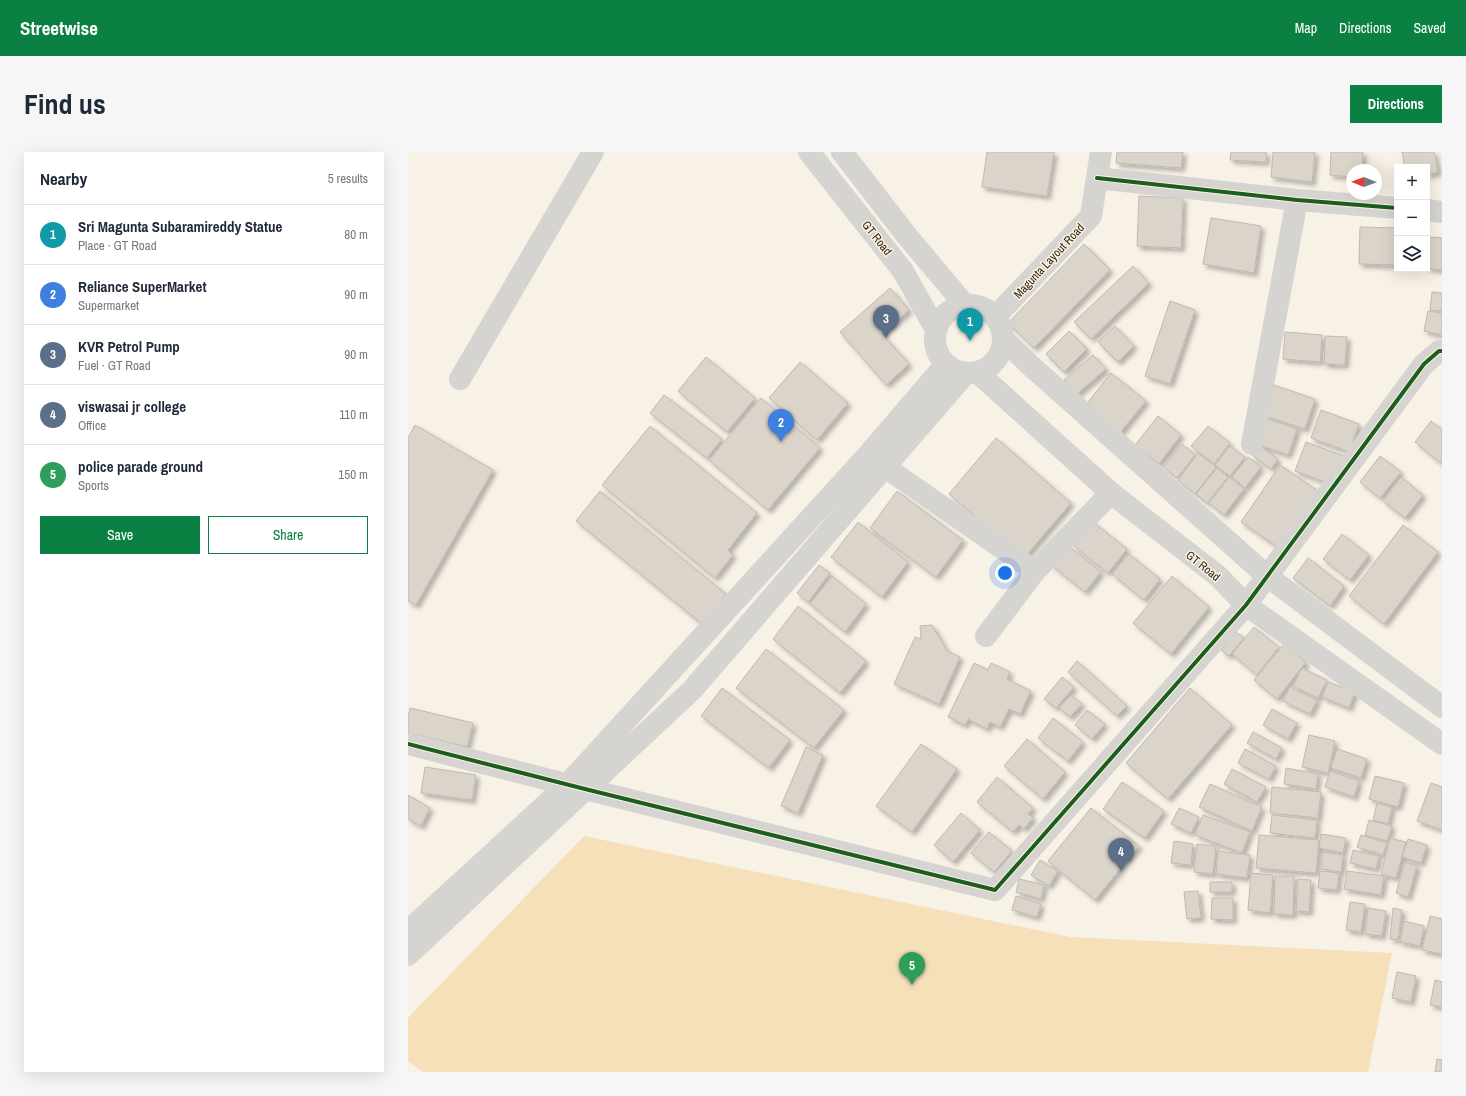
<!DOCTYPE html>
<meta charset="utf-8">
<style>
body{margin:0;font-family:"Archivo Narrow",sans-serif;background:#f6f6f7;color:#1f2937}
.controls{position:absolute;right:12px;top:12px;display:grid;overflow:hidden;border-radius:0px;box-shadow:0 4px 16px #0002}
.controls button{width:36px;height:36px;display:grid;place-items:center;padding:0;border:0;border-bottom:1px solid #e0e1e3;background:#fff;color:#1f2937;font:20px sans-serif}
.compass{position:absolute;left:938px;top:12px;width:36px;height:36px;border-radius:50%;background:#fff;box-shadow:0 4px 16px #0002;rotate:271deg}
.you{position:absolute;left:597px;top:421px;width:14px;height:14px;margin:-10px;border:3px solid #fff;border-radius:50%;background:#1a73e8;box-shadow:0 0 0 6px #1a73e833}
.badge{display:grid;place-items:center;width:26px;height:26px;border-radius:50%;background:#0b8043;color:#fff;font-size:13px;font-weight:700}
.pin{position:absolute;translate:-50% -33px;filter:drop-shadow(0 1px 2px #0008)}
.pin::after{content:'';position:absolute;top:21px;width:14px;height:12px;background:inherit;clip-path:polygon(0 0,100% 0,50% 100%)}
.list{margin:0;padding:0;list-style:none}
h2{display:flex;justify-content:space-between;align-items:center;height:52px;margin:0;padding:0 16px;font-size:17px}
h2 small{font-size:13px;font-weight:400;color:#747a83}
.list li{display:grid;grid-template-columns:26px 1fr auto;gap:12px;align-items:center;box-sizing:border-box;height:60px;padding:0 16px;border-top:1px solid #e0e1e3}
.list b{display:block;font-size:15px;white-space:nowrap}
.list p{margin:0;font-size:13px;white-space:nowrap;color:#747a83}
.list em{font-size:13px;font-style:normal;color:#747a83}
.actions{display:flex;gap:8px;padding:12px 16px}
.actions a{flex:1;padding:9px 0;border:1px solid #0b8043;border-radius:0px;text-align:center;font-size:14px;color:#0b8043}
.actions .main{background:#0b8043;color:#fff}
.icon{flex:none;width:22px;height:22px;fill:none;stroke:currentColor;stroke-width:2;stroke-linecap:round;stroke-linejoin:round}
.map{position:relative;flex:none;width:1034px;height:920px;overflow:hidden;border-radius:0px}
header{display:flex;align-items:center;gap:24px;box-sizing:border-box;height:56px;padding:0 20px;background:#0b8043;color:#fff}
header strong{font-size:19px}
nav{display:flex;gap:22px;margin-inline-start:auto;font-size:14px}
.intro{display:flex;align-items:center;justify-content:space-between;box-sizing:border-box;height:96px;padding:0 24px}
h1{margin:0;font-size:28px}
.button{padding:10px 18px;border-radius:0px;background:#0b8043;color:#fff;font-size:14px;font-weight:700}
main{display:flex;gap:24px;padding:0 24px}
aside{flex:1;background:#fff;border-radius:0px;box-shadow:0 4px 16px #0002}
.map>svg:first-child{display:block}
.green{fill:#f5e0b9}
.building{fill:#dad4ca;stroke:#bfb9af;filter:url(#shadow)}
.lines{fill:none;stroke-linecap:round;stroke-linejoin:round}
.minor{stroke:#d6d4d0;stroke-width:22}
.major{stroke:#d6d4d0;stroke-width:22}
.cycleway-casing{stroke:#fdf2e0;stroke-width:6}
.cycleway{stroke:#1b5e20;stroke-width:4}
.labels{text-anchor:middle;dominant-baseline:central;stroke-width:3;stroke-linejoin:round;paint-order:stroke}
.street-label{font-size:12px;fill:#2e281c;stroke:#fdf2e0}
</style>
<header>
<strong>Streetwise</strong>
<nav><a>Map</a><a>Directions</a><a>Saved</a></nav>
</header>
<div class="intro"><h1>Find us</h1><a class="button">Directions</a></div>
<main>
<aside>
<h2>Nearby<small>5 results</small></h2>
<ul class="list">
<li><span class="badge" style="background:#0f9aa8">1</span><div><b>Sri Magunta Subaramireddy Statue</b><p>Place · GT Road</p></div><em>80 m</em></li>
<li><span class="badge" style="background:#3f7fe0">2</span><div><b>Reliance SuperMarket</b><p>Supermarket</p></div><em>90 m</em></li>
<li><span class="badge" style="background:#5c6f8a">3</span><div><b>KVR Petrol Pump</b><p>Fuel · GT Road</p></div><em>90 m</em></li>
<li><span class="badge" style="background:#5c6f8a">4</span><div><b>viswasai jr college</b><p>Office</p></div><em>110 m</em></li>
<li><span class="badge" style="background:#2e9e5b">5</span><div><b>police parade ground</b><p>Sports</p></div><em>150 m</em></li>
</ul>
<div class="actions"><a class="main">Save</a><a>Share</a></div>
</aside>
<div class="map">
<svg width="1034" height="920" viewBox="0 0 1034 920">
<defs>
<filter id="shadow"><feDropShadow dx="3.5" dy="3.5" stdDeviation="2" flood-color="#0004"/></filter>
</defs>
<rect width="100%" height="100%" fill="#f7f1e6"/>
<path class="green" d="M176 684 662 785 984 801 960 920H15L0 909V866Z"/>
<path class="building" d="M579 0H646L639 44 574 35Z
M709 0H775L773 16 708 11Z
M823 0H858V10L822 8Z
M865 0H907L904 30 863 25Z
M923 0H955L954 18H944V25L922 23Z
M994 0H1026L1030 20 1019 23V15H997Z
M731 44 775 46 773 96 729 94Z
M803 66 853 74 846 121 795 112Z
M952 75 989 76V113L951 112Z
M1019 85 1034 86V118L1019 116Z
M676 92 702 118 626 196 600 171Z
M725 114 741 131 683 187 666 170Z
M482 136 501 158 474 182 501 212 478 233 432 180Z
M1024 140 1034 141V159L1022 158Z
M762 149 787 158 762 232 737 224Z
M1020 159 1034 161V183L1016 179Z
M707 174 726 194 710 210 690 190Z
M661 179 679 197 656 220 638 202Z
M877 180 914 183 912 210 875 207Z
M917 184 939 185 937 213 916 212Z
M685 203 698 217 668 243 656 228Z
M298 205 347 246 319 280 270 239Z
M392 210 440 251 409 288 361 246Z
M703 221 738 249 711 282 677 254Z
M866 233 907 247 897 277 856 264Z
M256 243 314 287 299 306 242 261Z
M353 246 412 296 360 358 301 308Z
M913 258 951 272 941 300 903 286Z
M750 264 773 283 751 312 727 293Z
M857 266 889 277 880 303 848 292Z
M1023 269 1034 278V312L1007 290Z
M7 273 85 318 8 453 0 449V286Z
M242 274 349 361 320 398 325 403 307 426 194 333Z
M800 274 822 291 806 312 783 294Z
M588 286 663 351 616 406 541 342Z
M898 290 938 305 927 334 887 319Z
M774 292 787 303 769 326 755 315Z
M851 293 870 307 863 317 844 303Z
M822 294 837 305 822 324 807 313Z
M790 301 808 315 787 342 770 328Z
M972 304 993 320 972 346 952 330Z
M840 305 853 315 837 336 824 325Z
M872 313 910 339 871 396 833 370Z
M809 316 820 325 799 351 788 342Z
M821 325 836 337 816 363 801 351Z
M993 325 1015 343 997 366 975 349Z
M192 339 318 442 294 472 168 369Z
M489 339 555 388 528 425 462 376Z
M450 370 500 410 474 445 423 405Z
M685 370 719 397 700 421 666 394Z
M995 373 1030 400 976 472 941 444Z
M934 382 961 403 942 428 915 407Z
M658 392 693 420 677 440 642 412Z
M721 402 752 427 736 448 704 422Z
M900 406 936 434 922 454 885 426Z
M411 413 422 421 400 450 389 441Z
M424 424 458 452 437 480 402 452Z
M764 424 801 455 763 502 725 471Z
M390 454 458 509 432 541 365 487Z
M524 473 539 499 552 505 531 552 486 532 507 485 513 487 512 474Z
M846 475 871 495 849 523 824 502Z
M828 480 836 486 821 504 813 498Z
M876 492 898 510 869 547 846 528Z
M358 497 436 558 406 596 328 536Z
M669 509 719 554 709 564 660 520Z
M566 511 580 518 583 511 602 520 599 527 623 539 612 562 601 557 592 575 582 570 579 577 560 567 557 573 540 565Z
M894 516 919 528 910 546 885 534Z
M654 525 666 535 648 556 636 547Z
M920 530 947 540 941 556 914 545Z
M882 535 909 548 902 562 875 549Z
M314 536 382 588 361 616 293 564Z
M782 536 824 573 760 647 718 611Z
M663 543 674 552 662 565 651 556Z
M2 556 65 571 59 595 0 581V566Z
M864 557 889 571 880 587 855 573Z
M679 558 697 572 684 587 667 573Z
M645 566 675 590 660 609 630 586Z
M845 580 874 596 868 607 839 591Z
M901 583 927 589 920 621 894 615Z
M619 587 657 620 635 647 596 614Z
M513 592 549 617 504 680 468 654Z
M398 595 415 603 390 661 373 654Z
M837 597 868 614 861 627 830 611Z
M929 597 959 607 953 626 923 616Z
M17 615 68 623 64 648 13 641Z
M878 616 910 622 908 637 876 632Z
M824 617 858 635 849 650 816 632Z
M922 619 951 629 946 645 917 635Z
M967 624 996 631 990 655 961 647Z
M589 625 625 656 620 662 625 666 616 677 611 673 605 680 569 650Z
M714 630 756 659 737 686 695 657Z
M1023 631 1034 635V678L1009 669Z
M802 632 854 655 844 679 791 655Z
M864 635 913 640 910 666 862 661Z
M0 643 22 656 13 674 0 667Z
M969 651 984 655 980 672 965 668Z
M683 656 731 694 687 748 640 709Z
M771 656 791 665 783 681 763 672Z
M553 661 572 678 545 710 526 693Z
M795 663 842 680 834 701 787 683Z
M864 663 909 668 907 686 862 681Z
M961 668 984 674 979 689 957 683Z
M581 680 604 699 586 720 563 701Z
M913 682 938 686 935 701 911 696Z
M851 683 911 688 908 721 848 716Z
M953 683 979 691 975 703 949 695Z
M982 686 998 690 988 726 973 722Z
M1000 687 1019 693 1013 711 994 705Z
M766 689 785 692 783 713 763 711Z
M789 692 808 694 805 722 786 720Z
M945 698 971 704 968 717 942 711Z
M810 699 842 703 839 726 808 722Z
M915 700 935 703 933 720 913 717Z
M632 708 650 719 641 734 623 723Z
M997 710 1009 714 1000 745 988 741Z
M912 719 931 721 929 738 910 736Z
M939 719 976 724 973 743 936 737Z
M843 721 865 723 862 761 840 758Z
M867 724H886L885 763 866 762Z
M611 727 636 733 633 747 608 740Z
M890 727 903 728 901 760 888 759Z
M802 730H824V740H802Z
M790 739 793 766 779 767 776 740Z
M608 744 633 752 629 765 604 758Z
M804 746H825V768L803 767Z
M942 750 957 752 953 780 938 778Z
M960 756 978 759 974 784 957 782Z
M985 756 994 758 990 788 982 787Z
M1022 764 1034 767V802L1014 798Z
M996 769 1016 774 1012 794 992 790Z
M989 820 1008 824 1003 850 984 846Z
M1027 828 1034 830V855L1022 853Z
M1029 907 1034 908V920H1027Z"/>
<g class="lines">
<path class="minor" d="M689 26 889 48 989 56
M1019 58 1034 60
M587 165 683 64 693 0
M52 227 185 0
M844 292 889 48
M461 304 627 419
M578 484 627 419 703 341
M0 592 177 637 587 738 838 453 1016 212 1031 199H1034"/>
<path class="major" d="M401 0 495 119 528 178
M434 0 499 84 557 153
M527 187a34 34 0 1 1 68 0a34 34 0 1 1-68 0Z
M595 187 622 213 859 424 1034 555
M569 220 703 341 810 424 838 453 1034 592
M0 779 159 633 460 303 538 212
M0 803 284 538 558 221"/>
<defs>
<path id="cycleway" d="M689 26 889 48 989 56
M0 592 177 637 587 738 838 453 1016 212 1031 199H1034"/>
</defs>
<use href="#cycleway" class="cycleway-casing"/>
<use href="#cycleway" class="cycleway"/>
</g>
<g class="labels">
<g class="street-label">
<text transform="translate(469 86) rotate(52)">GT Road</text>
<text transform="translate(641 109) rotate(-47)">Magunta Layout Road</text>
<text transform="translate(795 414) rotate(39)">GT Road</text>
</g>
</g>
</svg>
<div class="controls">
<button>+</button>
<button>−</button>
<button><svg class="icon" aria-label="layers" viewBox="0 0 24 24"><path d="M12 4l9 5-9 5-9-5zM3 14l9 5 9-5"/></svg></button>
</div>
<svg class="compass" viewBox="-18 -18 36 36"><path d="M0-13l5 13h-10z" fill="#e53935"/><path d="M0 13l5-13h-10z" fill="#747a83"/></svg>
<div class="you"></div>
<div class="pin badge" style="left:562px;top:189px;background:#0f9aa8">1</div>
<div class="pin badge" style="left:373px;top:290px;background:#3f7fe0">2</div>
<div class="pin badge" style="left:478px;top:186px;background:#5c6f8a">3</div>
<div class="pin badge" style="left:713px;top:719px;background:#5c6f8a">4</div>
<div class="pin badge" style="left:504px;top:833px;background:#2e9e5b">5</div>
</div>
</main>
